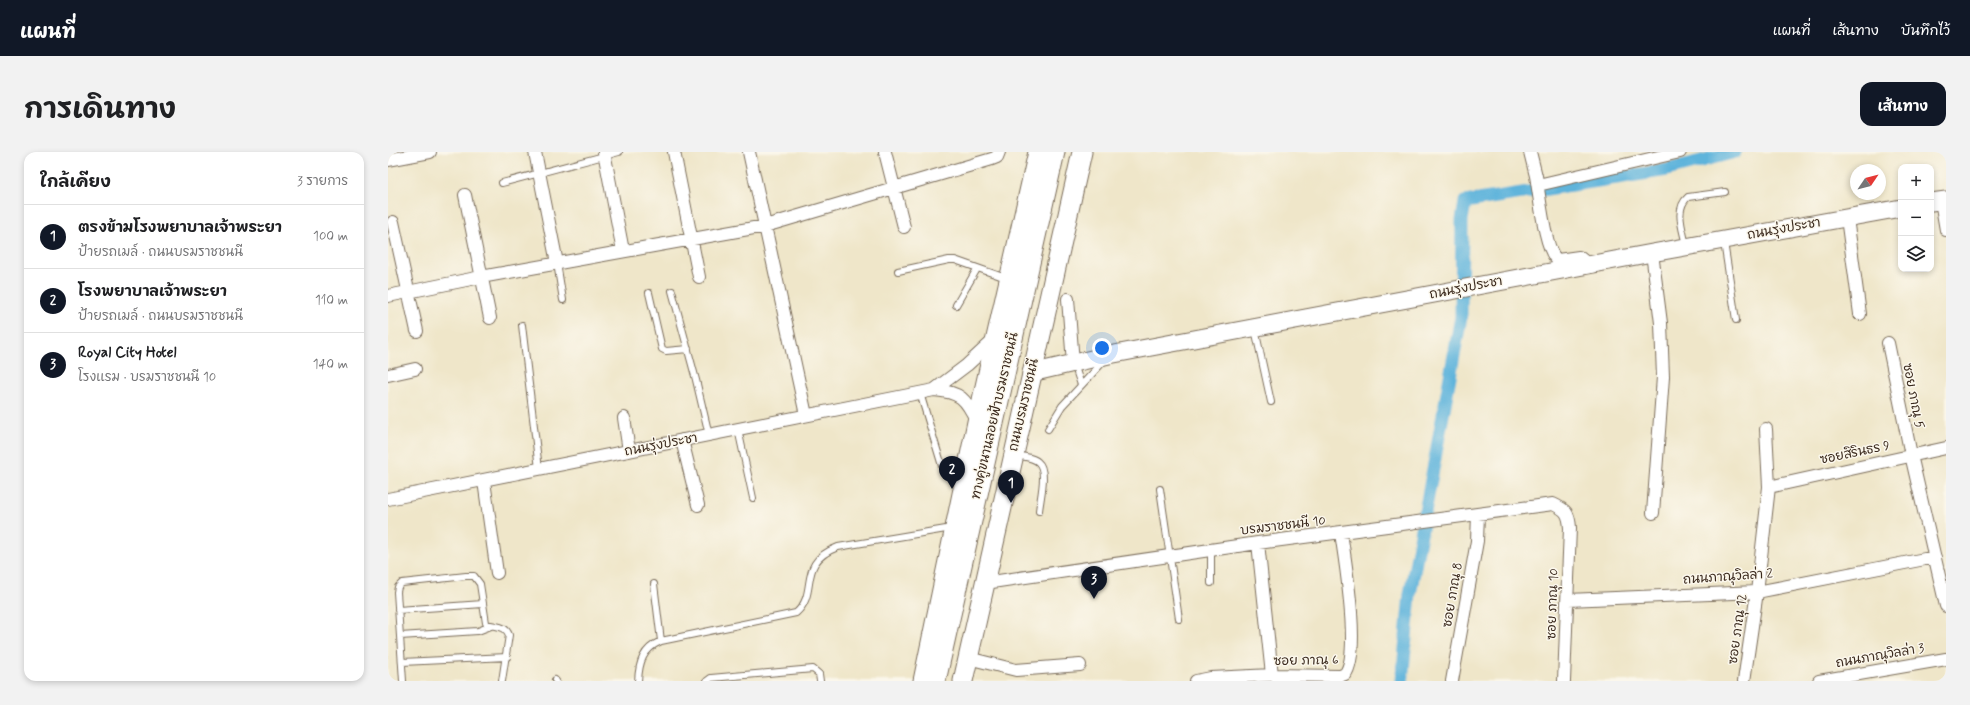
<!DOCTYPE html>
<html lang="th">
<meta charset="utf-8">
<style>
body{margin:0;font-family:Mynerve,"Playpen Sans Thai",sans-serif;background:#f2f2f2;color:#202124}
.controls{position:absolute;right:12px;top:12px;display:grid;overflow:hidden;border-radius:8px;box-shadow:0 2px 6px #0003}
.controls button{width:36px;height:36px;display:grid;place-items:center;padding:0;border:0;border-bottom:1px solid #e0e0e0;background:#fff;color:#202124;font:20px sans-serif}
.compass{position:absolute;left:1462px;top:12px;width:36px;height:36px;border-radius:50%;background:#fff;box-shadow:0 2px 6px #0003;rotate:55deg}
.you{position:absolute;left:714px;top:196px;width:14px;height:14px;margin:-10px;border:3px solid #fff;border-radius:50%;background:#1a73e8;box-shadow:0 0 0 6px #1a73e833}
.badge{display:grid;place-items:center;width:26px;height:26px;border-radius:50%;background:#111827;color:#fff;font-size:13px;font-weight:700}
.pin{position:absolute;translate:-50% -33px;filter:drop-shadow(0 1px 2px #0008)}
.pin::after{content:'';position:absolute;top:21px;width:14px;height:12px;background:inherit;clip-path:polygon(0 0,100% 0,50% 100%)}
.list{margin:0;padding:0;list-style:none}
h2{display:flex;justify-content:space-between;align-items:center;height:52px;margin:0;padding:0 16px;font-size:17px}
h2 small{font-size:13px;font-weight:400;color:#757577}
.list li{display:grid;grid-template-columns:26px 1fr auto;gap:12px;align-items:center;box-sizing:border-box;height:64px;padding:0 16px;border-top:1px solid #e0e0e0}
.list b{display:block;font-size:15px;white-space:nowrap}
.list p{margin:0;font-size:13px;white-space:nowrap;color:#757577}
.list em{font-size:13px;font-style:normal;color:#757577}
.icon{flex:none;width:22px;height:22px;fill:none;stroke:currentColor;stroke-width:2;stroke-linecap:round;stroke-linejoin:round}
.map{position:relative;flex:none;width:1558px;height:529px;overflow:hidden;border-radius:12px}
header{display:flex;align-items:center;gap:24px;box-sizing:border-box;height:56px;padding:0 20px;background:#111827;color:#fff}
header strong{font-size:19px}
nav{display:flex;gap:22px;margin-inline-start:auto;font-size:14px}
.intro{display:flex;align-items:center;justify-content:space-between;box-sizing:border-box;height:96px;padding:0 24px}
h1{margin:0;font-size:28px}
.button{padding:10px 18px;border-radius:12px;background:#111827;color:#fff;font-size:14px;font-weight:700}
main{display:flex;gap:24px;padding:0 24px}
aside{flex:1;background:#fff;border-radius:12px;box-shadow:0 2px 6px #0003}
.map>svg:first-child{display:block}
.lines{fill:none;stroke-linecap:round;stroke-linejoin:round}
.canal{stroke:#5eb4db;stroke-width:13}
.lane-casing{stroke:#7a6c5a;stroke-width:8}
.street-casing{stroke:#7a6c5a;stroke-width:14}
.secondary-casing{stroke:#7a6c5a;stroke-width:19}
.primary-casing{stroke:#7a6c5a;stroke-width:21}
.lane{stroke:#fff;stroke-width:6}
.street{stroke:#fff;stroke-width:12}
.secondary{stroke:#fff;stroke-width:17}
.primary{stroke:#fff;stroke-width:19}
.labels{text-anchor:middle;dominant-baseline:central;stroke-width:3;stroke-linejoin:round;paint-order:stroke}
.street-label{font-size:13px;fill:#3b2a1e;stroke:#fbf7ec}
</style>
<header>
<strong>แผนที่</strong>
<nav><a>แผนที่</a><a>เส้นทาง</a><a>บันทึกไว้</a></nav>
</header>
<div class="intro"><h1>การเดินทาง</h1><a class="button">เส้นทาง</a></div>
<main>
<aside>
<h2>ใกล้เคียง<small>3 รายการ</small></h2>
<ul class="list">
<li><span class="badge">1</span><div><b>ตรงข้ามโรงพยาบาลเจ้าพระยา</b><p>ป้ายรถเมล์ · ถนนบรมราชชนนี</p></div><em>100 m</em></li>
<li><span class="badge">2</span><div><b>โรงพยาบาลเจ้าพระยา</b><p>ป้ายรถเมล์ · ถนนบรมราชชนนี</p></div><em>110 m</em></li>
<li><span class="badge">3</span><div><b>Royal City Hotel</b><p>โรงแรม · บรมราชชนนี 10</p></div><em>140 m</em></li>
</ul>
</aside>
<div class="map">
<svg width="1558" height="529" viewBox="0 0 1558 529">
<rect width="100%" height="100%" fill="#fbf7ec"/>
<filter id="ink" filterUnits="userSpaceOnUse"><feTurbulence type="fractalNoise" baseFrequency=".025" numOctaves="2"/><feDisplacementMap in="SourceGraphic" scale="8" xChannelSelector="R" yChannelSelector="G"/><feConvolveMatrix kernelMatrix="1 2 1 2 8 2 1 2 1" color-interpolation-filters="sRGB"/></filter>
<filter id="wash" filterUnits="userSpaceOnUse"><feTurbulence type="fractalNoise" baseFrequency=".012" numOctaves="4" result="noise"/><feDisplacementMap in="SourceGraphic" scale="16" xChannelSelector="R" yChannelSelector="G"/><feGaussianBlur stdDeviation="0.9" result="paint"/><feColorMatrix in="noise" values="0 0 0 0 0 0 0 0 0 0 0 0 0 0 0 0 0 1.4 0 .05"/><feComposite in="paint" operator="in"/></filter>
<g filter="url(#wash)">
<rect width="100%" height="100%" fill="#efe6c9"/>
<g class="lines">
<path class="canal" d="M1014 529 1022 442 1073 165 1074 68 1077 50 1279 18 1347 0"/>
</g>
</g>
<g filter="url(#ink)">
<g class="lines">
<defs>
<path id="lane" d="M114 31 231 0
M1336 90 1348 168
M1298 93C1295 78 1286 57 1300 45L1337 40
M169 111 175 148
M510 119 561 108H567L618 126
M284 139 308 228 321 283
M261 141 274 197 278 199 300 197
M568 153 589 117
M134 173 151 317
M867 177 883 250
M686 212 693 233
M532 241 554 314
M350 277 365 346
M660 277 674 254 716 209
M629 303C635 305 645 305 650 310 660 318 652 347 651 359
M772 337 791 467
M823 431V398
M266 432 273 489
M10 458 95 452
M12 484 90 479 103 474
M14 510 119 505
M167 528 168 529
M15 529 9 440 10 435 14 431 78 424H86L92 432 98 471C107 476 117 472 121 483L114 529
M250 529C251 510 255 497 273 489L408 461C432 440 407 411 450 395L564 376
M319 529 323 526 425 517 431 522 432 529"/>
<path id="street" d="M147 0 169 111
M216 0 235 99
M286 0 311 125
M361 0 418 263
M497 0 516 75
M1142 0C1144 8 1146 16 1148 24 1151 39 1157 102 1170 108L1191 105 1201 113
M0 8 42 0
M1150 33 1292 0
M77 43 102 166
M1553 49 1558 78
M1459 66 1472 162
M5 70 29 179
M1264 101 1273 171 1275 225 1265 361
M0 144 93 125 377 74 604 7 609 5 611 0
M680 147 685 211
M1500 191 1523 303 1558 454
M0 223 27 217
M546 238 579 213 606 188
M236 266 241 299
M294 288 310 353
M96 329 109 421
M1381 335 1558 296
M0 347 546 238C572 240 578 246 589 270
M870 391 884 523
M597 431 870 391 1165 352C1178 358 1181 361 1182 376L1176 529
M1180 448 1369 440 1547 405
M580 506 628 518 692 513
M808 529 823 526 884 523 952 524 957 522C973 502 957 408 953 381
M1064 529 1089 389 1090 362
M1356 529 1369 440 1381 335 1378 277
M1431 529 1558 507"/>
<path id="secondary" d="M1543 50 1558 48
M643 221 721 203 1264 101 1513 56"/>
<path id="primary" d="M535 529 589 270 650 0
M548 529 667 0
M575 529 694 0"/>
</defs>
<use href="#lane" class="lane-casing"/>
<use href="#street" class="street-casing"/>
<use href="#secondary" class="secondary-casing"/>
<use href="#primary" class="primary-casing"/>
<use href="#lane" class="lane"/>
<use href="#street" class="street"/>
<use href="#secondary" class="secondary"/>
<use href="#primary" class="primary"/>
</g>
</g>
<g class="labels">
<g class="street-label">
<text transform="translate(1396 77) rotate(-10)">ถนนรุ่งประชา</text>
<text transform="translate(1078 136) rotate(-11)">ถนนรุ่งประชา</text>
<text transform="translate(1525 244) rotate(79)">ซอย ภาณุ 5</text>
<text transform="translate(636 253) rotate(-77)">ถนนบรมราชชนนี</text>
<text transform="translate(607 264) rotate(-77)">ทางคู่ขนานลอยฟ้าบรมราชชนนี</text>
<text transform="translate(273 293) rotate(-11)">ถนนรุ่งประชา</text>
<text transform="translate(1467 301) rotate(-12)">ซอยสิรินธร 9</text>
<text transform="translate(895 374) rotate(-7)">บรมราชชนนี 10</text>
<text transform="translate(1340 425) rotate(-4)">ถนนภาณุวิลล่า 2</text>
<text transform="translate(1065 443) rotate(-80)">ซอย ภาณุ 8</text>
<text transform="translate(1165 452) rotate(-88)">ซอย ภาณุ 10</text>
<text transform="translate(1350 477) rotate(-82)">ซอย ภาณุ 12</text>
<text transform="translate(1492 504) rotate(-10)">ถนนภาณุวิลล่า 3</text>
<text transform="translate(918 509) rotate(-1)">ซอย ภาณุ 6</text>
</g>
</g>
</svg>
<div class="controls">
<button>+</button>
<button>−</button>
<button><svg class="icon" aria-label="layers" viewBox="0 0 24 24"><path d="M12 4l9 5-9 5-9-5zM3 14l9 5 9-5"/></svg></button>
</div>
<svg class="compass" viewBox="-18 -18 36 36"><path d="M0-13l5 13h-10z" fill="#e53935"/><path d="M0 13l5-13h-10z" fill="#757577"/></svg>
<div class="you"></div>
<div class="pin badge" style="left:623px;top:351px">1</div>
<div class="pin badge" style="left:564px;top:337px">2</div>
<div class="pin badge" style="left:706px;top:447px">3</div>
</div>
</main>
